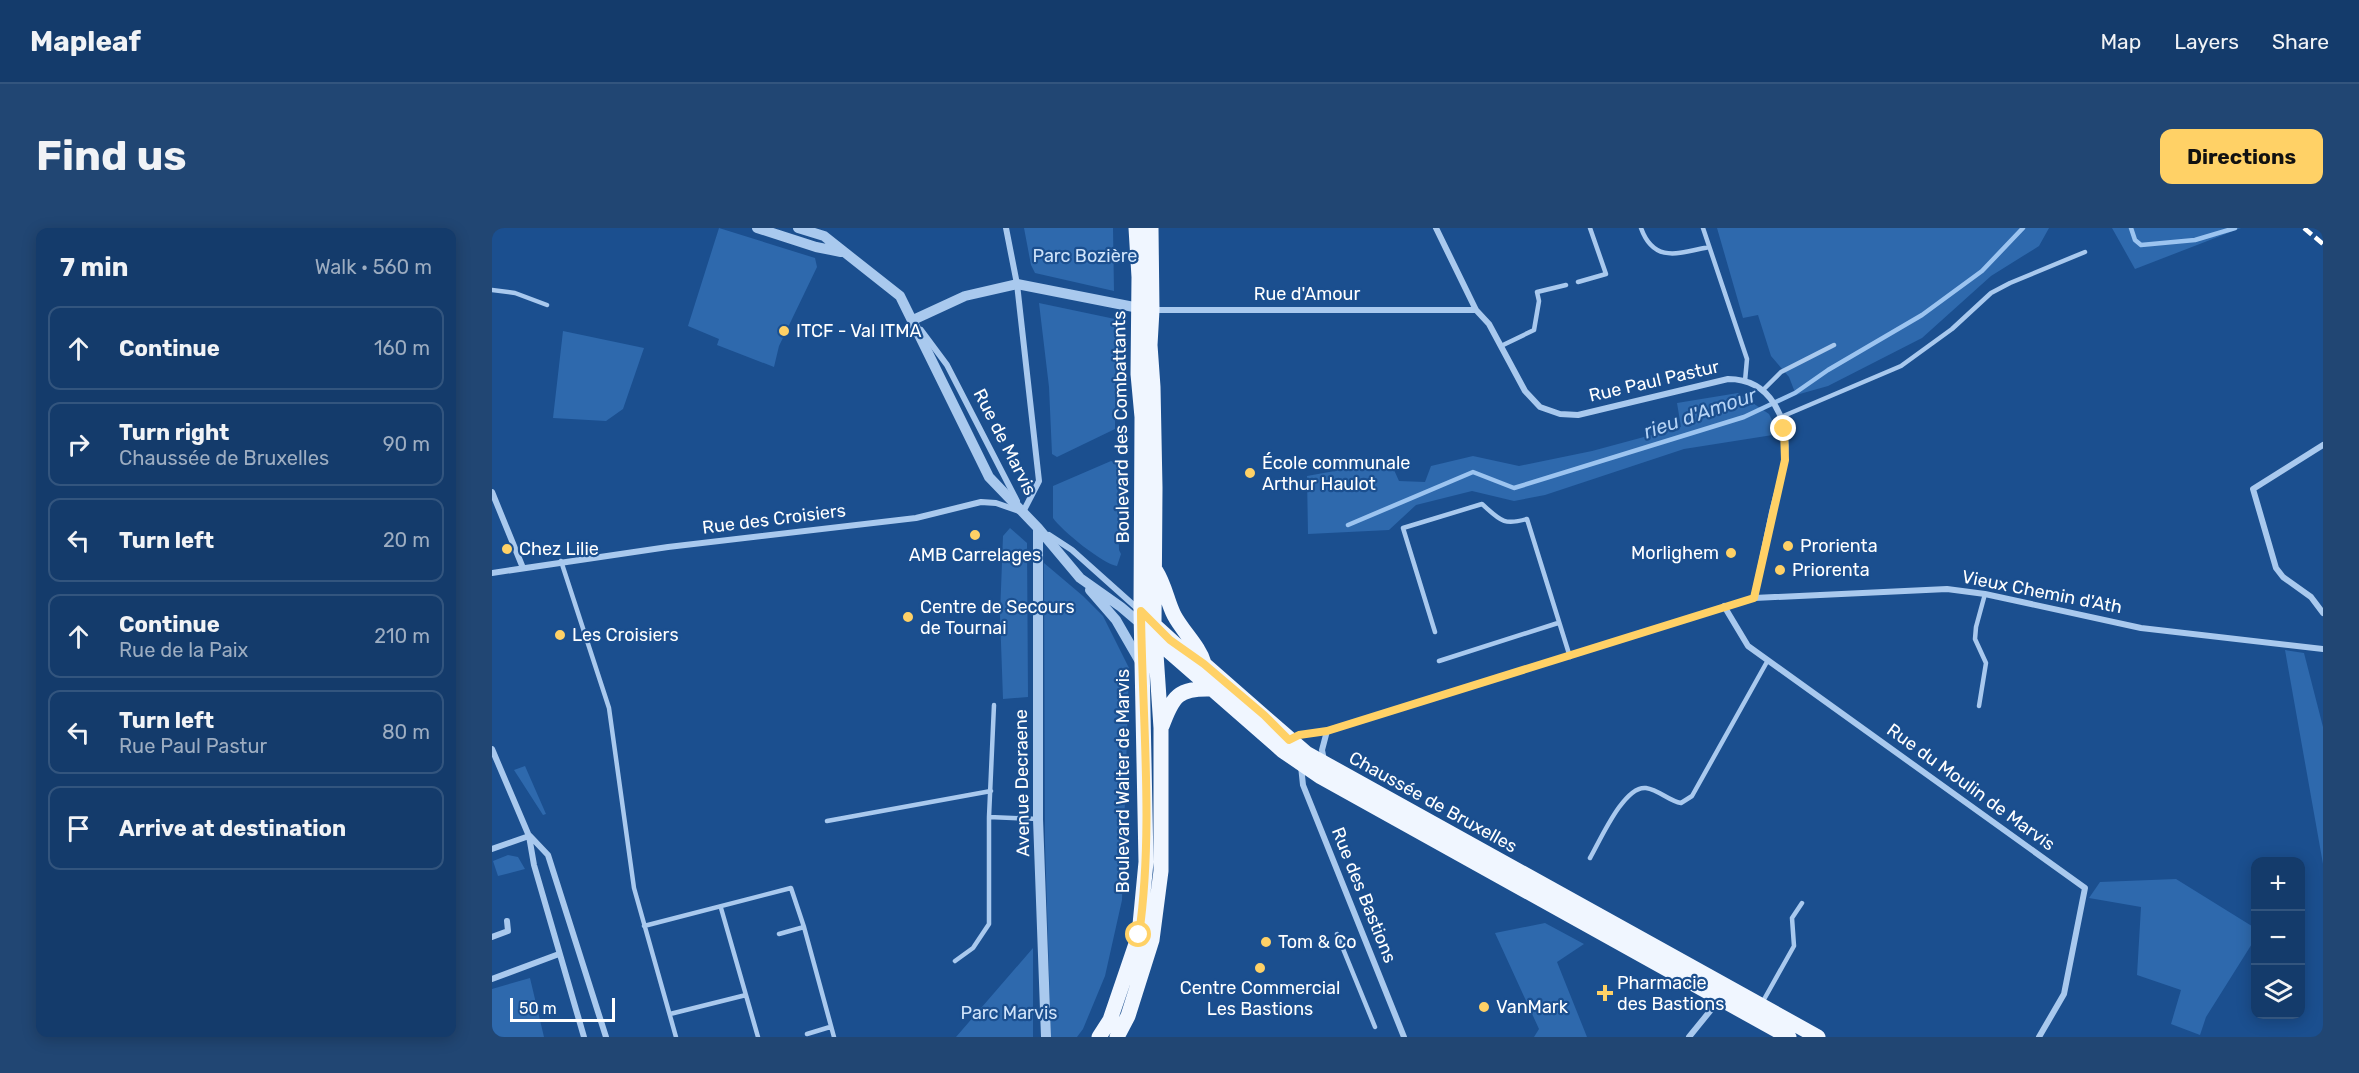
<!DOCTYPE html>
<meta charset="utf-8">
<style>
body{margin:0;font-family:Rubik,sans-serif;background:#214673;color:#f1f3f6}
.controls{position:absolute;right:18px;bottom:18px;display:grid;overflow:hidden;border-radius:12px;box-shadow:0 3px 15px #0003}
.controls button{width:54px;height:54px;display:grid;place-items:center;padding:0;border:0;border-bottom:2px solid #33557e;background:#143b6b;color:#f1f3f6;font:30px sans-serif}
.scale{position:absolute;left:18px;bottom:15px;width:105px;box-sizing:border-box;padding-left:6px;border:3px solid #fff;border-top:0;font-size:16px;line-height:21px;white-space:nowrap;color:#fff;-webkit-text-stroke:4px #1b4f8f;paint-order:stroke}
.stop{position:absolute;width:18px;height:18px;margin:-14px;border:4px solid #ffd166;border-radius:50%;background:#fff}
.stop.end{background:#ffd166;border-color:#fff;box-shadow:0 2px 6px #0008}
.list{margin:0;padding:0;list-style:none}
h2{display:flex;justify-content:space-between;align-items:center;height:78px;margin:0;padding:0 24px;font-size:26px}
h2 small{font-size:20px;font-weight:400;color:#9dadc1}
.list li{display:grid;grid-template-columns:39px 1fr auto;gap:18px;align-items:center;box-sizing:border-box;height:84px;margin:0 12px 12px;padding:0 12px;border:2px solid #33557e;border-radius:12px}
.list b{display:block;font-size:22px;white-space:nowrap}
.list p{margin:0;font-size:20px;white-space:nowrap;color:#9dadc1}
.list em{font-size:20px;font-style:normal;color:#9dadc1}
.icon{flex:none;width:33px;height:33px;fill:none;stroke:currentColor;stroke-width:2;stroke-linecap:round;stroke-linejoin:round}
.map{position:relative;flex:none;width:1831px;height:809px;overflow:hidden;border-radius:12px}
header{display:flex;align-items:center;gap:36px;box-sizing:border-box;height:84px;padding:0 30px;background:#143b6b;border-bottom:2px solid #33557e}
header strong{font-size:28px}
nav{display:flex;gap:33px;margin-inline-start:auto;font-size:21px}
.intro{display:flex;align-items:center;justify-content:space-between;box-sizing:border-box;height:144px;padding:0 36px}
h1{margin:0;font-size:42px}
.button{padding:15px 27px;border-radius:12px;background:#ffd166;color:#111;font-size:21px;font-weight:700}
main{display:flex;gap:36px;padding:0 36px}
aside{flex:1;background:#143b6b;border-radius:12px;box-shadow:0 3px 15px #0003}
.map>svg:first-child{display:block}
.green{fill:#2e69ad}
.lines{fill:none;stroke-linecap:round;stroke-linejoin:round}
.stream{stroke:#9cc4f0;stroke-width:4.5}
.service{stroke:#a9c9ee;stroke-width:4.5}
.minor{stroke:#a9c9ee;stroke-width:6}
.tertiary{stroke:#a9c9ee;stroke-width:10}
.primary{stroke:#f0f6ff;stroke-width:15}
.rail{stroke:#fff;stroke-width:4.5;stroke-dasharray:10 4.5;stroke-linecap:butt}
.route{stroke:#ffd166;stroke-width:8}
.poi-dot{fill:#ffd166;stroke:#1b4f8f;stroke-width:2}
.labels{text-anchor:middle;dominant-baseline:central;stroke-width:4.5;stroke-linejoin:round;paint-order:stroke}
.park-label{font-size:18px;fill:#cfe3fa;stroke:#1b4f8f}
.street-label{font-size:18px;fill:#fff;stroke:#1b4f8f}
.poi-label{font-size:18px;fill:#fff;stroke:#1b4f8f;text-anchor:start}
.water-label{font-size:20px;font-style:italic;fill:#b5d3f5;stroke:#1b4f8f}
</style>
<header>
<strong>Mapleaf</strong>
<nav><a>Map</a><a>Layers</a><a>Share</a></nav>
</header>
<div class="intro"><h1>Find us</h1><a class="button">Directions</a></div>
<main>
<aside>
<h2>7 min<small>Walk · 560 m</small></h2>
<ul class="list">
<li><svg class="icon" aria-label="ahead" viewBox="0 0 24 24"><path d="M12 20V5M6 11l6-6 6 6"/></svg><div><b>Continue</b></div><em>160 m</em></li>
<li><svg class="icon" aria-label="right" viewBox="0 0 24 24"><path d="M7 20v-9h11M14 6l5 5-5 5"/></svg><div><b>Turn right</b><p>Chaussée de Bruxelles</p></div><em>90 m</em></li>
<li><svg class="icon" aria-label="left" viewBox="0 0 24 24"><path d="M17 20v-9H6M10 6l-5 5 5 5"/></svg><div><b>Turn left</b></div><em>20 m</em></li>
<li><svg class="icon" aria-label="ahead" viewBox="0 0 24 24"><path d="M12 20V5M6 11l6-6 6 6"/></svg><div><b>Continue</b><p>Rue de la Paix</p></div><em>210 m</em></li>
<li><svg class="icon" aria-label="left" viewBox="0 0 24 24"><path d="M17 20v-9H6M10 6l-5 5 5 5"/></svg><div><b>Turn left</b><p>Rue Paul Pastur</p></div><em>80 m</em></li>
<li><svg class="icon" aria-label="arrive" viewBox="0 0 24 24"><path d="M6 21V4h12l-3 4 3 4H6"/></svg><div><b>Arrive at destination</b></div></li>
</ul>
</aside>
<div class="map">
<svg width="1831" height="809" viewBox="0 0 1831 809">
<rect width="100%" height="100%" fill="#1b4f8f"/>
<path class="green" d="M227 0 323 30 325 39 287 118 282 139 225 117 227 111 196 98Z
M532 0H621L622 63 543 45 539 37Z
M1225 0H1557L1547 18 1499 48 1430 110 1336 158 1304 167 1297 149 1279 128 1266 87 1251 90Z
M1620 0H1749L1643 41Z
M547 75 623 91 624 93 623 201 565 229 560 226 557 159Z
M71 103 152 120 131 181 114 193 61 190Z
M1246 165 1277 186 1287 206 1192 221 1053 267 1022 273 980 263 924 277 897 302 816 306 815 248 898 233 907 253 933 254 939 238 981 228 1027 238 1100 223 1189 199 1185 175Z
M619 233 625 235 627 322 629 326 625 338C611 336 570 303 561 290V258Z
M518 300 535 315 536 469 511 471 508 387 511 308Z
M552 335 591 368 611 388 637 440 630 672 613 748 591 801 585 809H559L553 614Z
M1793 422 1812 425 1831 499V636Z
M33 538 54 586 51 587 22 542Z
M16 627 26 629 33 641 6 648 1 633Z
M1684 651 1763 700V711L1714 789 1708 807 1679 796 1689 762 1645 747 1649 679 1597 670 1608 654Z
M1053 695 1092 716 1065 734 1095 809H1042L1047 801 1003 705Z
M541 720V809H464Z
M38 750 52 809H0V761Z"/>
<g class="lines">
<path class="stream" d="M1639 0 1643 12 1649 17 1703 12 1743 0
M856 297 981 244 1022 260 1252 189 1303 165 1336 142 1430 87 1490 43 1531 0"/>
<path class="service" d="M1149 0C1162 36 1187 25 1217 19
M1211 0 1255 131 1253 153
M1086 54 1114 46 1098 0
M0 62 23 65 55 77
M1009 118 1042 102 1047 73 1045 64 1074 57
M1271 162 1289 144 1342 117
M1289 189 1409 138 1460 101 1499 65 1518 55 1593 24
M69 333 117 480 142 660 184 809
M943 404 911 300 990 276C1008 292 1011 298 1035 291L1078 429
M947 433 1066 395
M502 477 497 589 546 591
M1487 478 1494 435 1483 411 1484 399 1493 366
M335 593 499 563
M1098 630C1108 613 1132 557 1154 560 1167 562 1177 573 1189 575L1200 568 1276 432
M229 680 266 809
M152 698 299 660 312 699 342 809
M287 706 312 699
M845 706 883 799
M463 733 481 720 497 696V589
M1270 775 1302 718 1300 690 1310 675
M178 786 254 767
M315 806 338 799"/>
<path class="minor" d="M514 0 525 56 547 253 531 284
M944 0 984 82 997 96 1033 163 1048 179 1068 186 1086 187 1236 151C1279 151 1297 191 1293 229 1291 247 1284 266 1280 284 1274 312 1268 341 1262 370
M661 82H984
M429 102 455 137 525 273
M1831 217 1761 261 1784 340 1791 349 1819 369 1831 385
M0 264 31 340
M557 307 580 322 646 381
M0 345 176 319 424 290 489 274 504 275 527 283
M1232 378 1256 418 1593 660 1572 766 1547 809
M799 510 807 507 835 503 1262 370 1455 361 1493 366 1649 400 1831 421
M0 521 37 608 42 637 92 809
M832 532 830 522 835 503
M809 538 811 557 912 809
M38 608 56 627 114 809
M0 621 37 608
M0 709 16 703 15 693
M0 751 67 726
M1197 809 1227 772"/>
<path class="tertiary" d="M265 0 324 19 349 24
M306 0 332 8 408 68 497 249 546 300 588 350 629 379 649 396
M421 92 473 68 525 56 652 81
M546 300V591L554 809
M598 362 624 392 650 437"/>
<path class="primary" d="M664 343C673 357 675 373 682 387 691 404 707 418 712 435
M659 394 692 424 712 436 814 525 1326 809
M663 411 791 523 829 549 1297 809
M670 498C681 468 686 460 719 461
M607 809 618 792 647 707 654 634 649 383 650 189 646 146 647 49 644 0
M625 809 636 788 660 712 669 643V500L662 396 663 260 661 159 658 117 660 82 659 0"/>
<path class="rail" d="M1812 0 1831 16"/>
</g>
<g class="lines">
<path class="route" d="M647 707C662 600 650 491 649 383L678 412 712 436 772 487 797 512 807 507 835 503 1262 370 1293 232 1292 201"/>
</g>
<g class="poi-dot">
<circle cx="292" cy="103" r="6"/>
<circle cx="758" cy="245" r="6"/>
<circle cx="483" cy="307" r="6"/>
<circle cx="1296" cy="318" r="6"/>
<circle cx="15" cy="321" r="6"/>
<circle cx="1239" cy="325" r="6"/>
<circle cx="1288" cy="342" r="6"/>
<circle cx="416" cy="389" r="6"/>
<circle cx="68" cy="407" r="6"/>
<circle cx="774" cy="714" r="6"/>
<circle cx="768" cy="740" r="6"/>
<path d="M1110 756h6v6h6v6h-6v6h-6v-6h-6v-6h6z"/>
<circle cx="992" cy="779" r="6"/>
</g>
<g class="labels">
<g class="park-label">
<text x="593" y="28">Parc Bozière</text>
<text x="517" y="785">Parc Marvis</text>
</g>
<g class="street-label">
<text x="815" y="66">Rue d'Amour</text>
<text transform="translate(1162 153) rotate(-13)">Rue Paul Pastur</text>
<text transform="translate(629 199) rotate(-91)">Boulevard des Combattants</text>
<text transform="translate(513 214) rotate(63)">Rue de Marvis</text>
<text transform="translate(282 291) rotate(-7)">Rue des Croisiers</text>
<text transform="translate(1550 364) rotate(11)">Vieux Chemin d'Ath</text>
<text transform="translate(631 553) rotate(-90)">Boulevard Walter de Marvis</text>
<text transform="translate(530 555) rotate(-91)">Avenue Decraene</text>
<text transform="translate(1479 559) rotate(36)">Rue du Moulin de Marvis</text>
<text transform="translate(941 574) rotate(29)">Chaussée de Bruxelles</text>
<text transform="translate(872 667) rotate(68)">Rue des Bastions</text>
</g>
<g class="poi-label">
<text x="304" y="103">ITCF - Val ITMA</text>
<text x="770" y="235">École communale<tspan x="770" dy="21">Arthur Haulot</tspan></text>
<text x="1308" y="318">Prorienta</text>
<text x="27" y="321">Chez Lilie</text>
<text x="1227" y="325" text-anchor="end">Morlighem</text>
<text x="483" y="327" text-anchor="middle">AMB Carrelages</text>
<text x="1300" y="342">Priorenta</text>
<text x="428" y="379">Centre de Secours<tspan x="428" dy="21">de Tournai</tspan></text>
<text x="80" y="407">Les Croisiers</text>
<text x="786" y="714">Tom &amp; Co</text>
<text x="1125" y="755">Pharmacie<tspan x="1125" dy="21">des Bastions</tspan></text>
<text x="768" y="760" text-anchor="middle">Centre Commercial<tspan x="768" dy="21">Les Bastions</tspan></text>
<text x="1004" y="779">VanMark</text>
</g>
<g class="water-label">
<text transform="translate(1208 185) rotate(-19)">rieu d'Amour</text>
</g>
</g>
</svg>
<div class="controls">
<button>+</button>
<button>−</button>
<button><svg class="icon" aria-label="layers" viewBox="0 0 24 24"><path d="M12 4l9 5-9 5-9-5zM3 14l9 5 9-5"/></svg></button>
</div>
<div class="scale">50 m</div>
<div class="stop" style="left:647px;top:707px"></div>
<div class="stop end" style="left:1292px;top:201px"></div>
</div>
</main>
